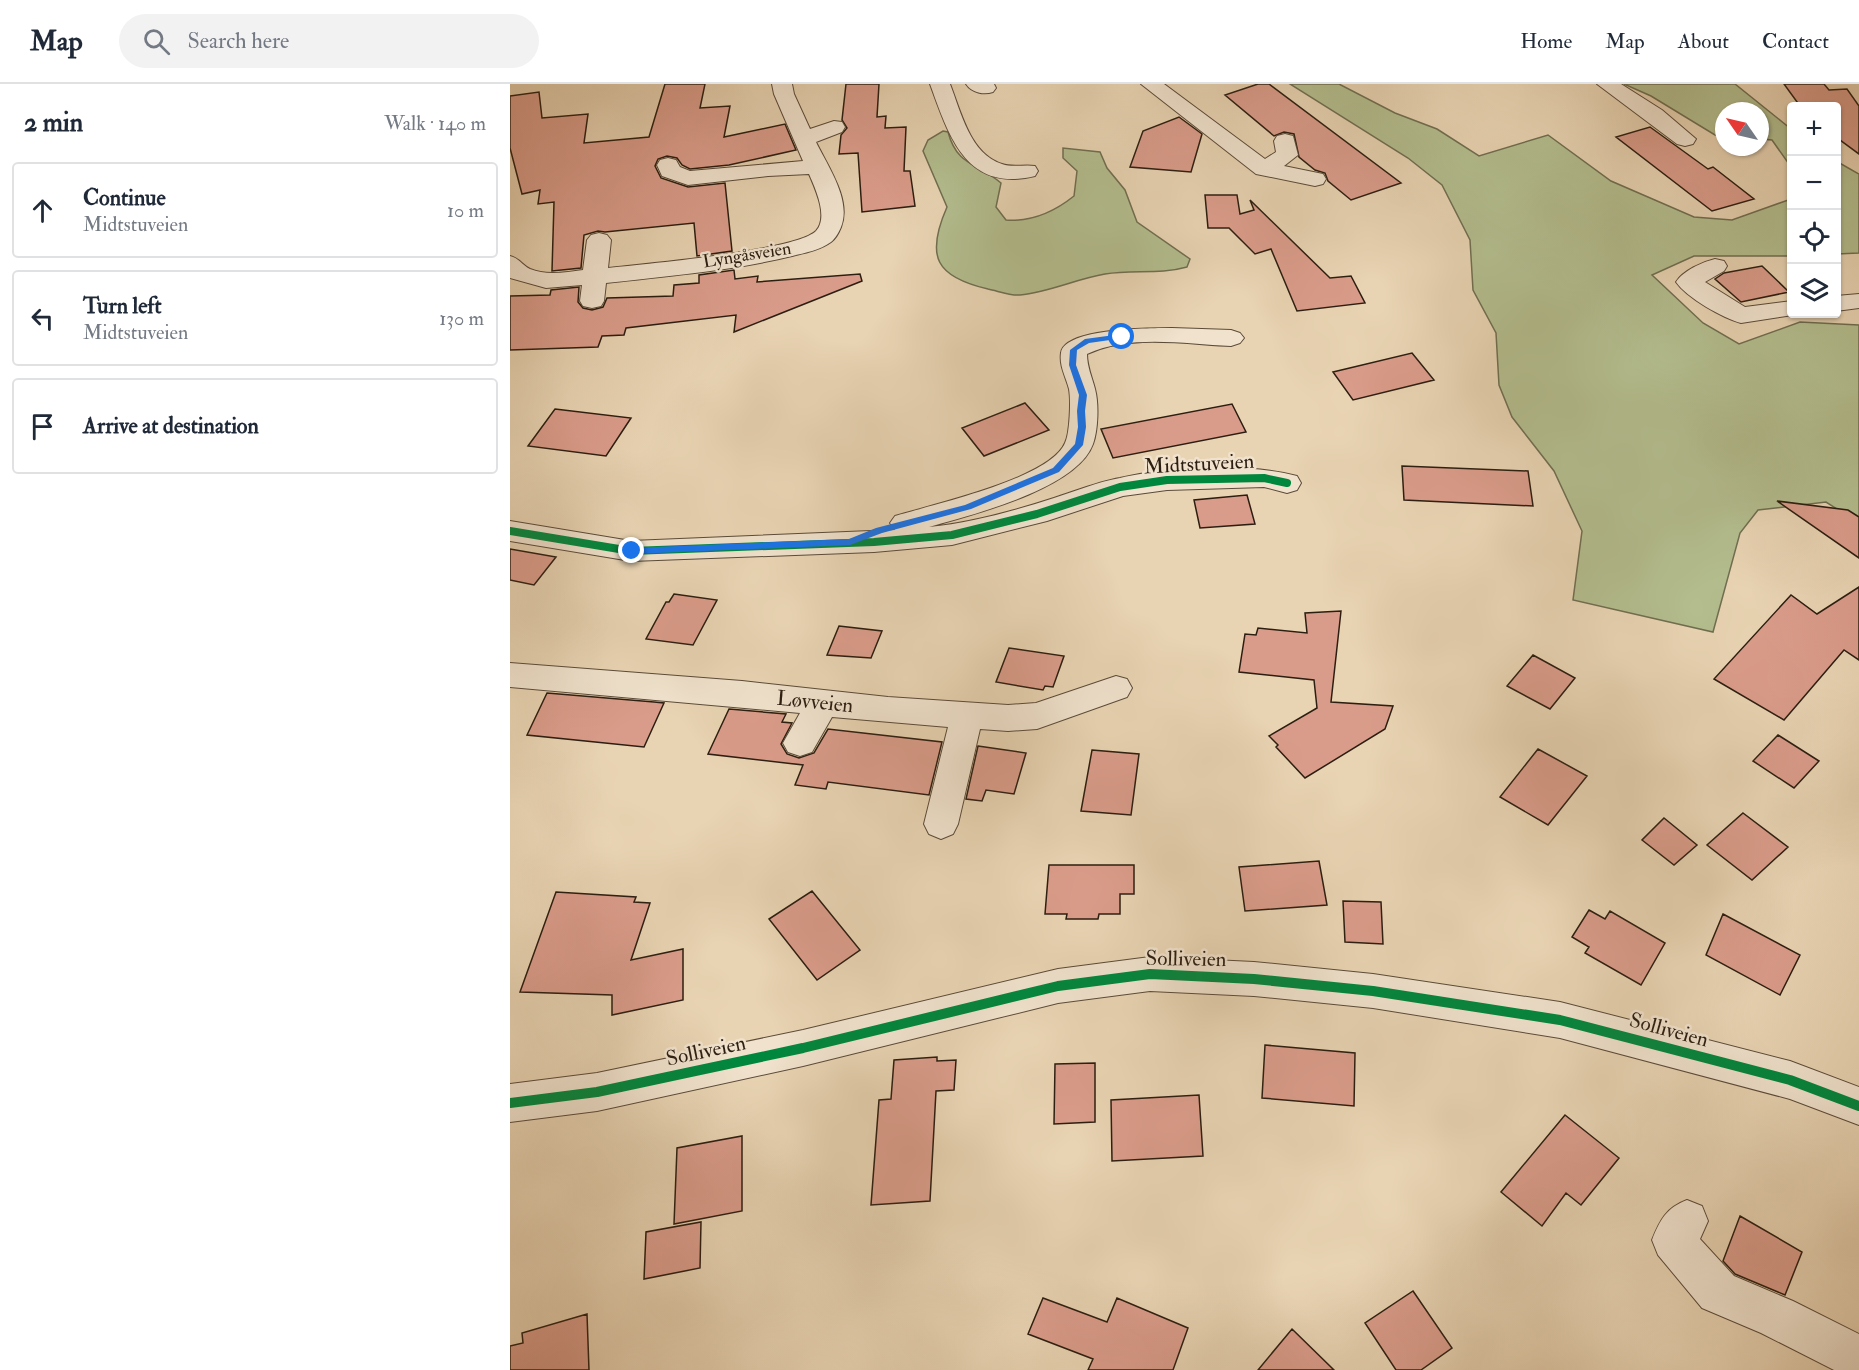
<!DOCTYPE html>
<meta charset="utf-8">
<style>
body{margin:0;font-family:"IM FELL Double Pica",serif;background:#f2f2f3;color:#1f2937}
.controls{position:absolute;right:18px;top:18px;display:grid;overflow:hidden;border-radius:6px;box-shadow:0 2px 4px #0004}
.controls button{width:54px;height:54px;display:grid;place-items:center;padding:0;border:0;border-bottom:2px solid #e0e1e3;background:#fff;color:#1f2937;font:30px sans-serif}
.compass{position:absolute;left:1205px;top:18px;width:54px;height:54px;border-radius:50%;background:#fff;box-shadow:0 2px 4px #0004;rotate:304deg}
.stop{position:absolute;width:18px;height:18px;margin:-14px;border:4px solid #1a73e8;border-radius:50%;background:#fff}
.stop.end{background:#1a73e8;border-color:#fff;box-shadow:0 2px 6px #0008}
.list{margin:0;padding:0;list-style:none}
h2{display:flex;justify-content:space-between;align-items:center;height:78px;margin:0;padding:0 24px;font-size:26px}
h2 small{font-size:20px;font-weight:400;color:#747a83}
.list li{display:grid;grid-template-columns:39px 1fr auto;gap:18px;align-items:center;box-sizing:border-box;height:96px;margin:0 12px 12px;padding:0 12px;border:2px solid #e0e1e3;border-radius:6px}
.list b{display:block;font-size:22px;white-space:nowrap}
.list p{margin:0;font-size:20px;white-space:nowrap;color:#747a83}
.list em{font-size:20px;font-style:normal;color:#747a83}
.icon{flex:none;width:33px;height:33px;fill:none;stroke:currentColor;stroke-width:2;stroke-linecap:round;stroke-linejoin:round}
.map{position:relative;flex:none;width:1349px;height:1286px;overflow:hidden}
header{display:flex;align-items:center;gap:36px;box-sizing:border-box;height:84px;padding:0 30px;background:#fff;border-bottom:2px solid #e0e1e3}
header strong{font-size:28px}
nav{display:flex;gap:33px;margin-inline-start:auto;font-size:21px}
.search{width:420px;height:54px;background:#f2f2f3;display:flex;align-items:center;gap:15px;box-sizing:border-box;padding:0 21px;border-radius:33px;color:#747a83;font-size:22px}
main{display:flex}
aside{flex:1;background:#fff}
.map>svg:first-child{display:block}
.green{fill:#b3bd8e;stroke:#706e50;stroke-width:1.5}
.building{fill:#da9c8a;stroke:#2c1e11;stroke-width:1.5}
.lines{fill:none;stroke-linecap:round;stroke-linejoin:round}
.minor-casing{stroke:#5b4b39;stroke-width:2}
.minor{fill:#f0e2cd;fill-rule:evenodd}
.cycleway-far1-casing{stroke:#f0e2cd;stroke-width:12}
.cycleway-casing{stroke:#f0e2cd;stroke-width:14}
.cycleway-far1{stroke:#00873e;stroke-width:8}
.cycleway{stroke:#00873e;stroke-width:10}
.route{fill:#1a73e8}
.labels{text-anchor:middle;dominant-baseline:central;stroke-width:5;stroke-linejoin:round;paint-order:stroke}
.far-street-label{font-size:18px;fill:#2c1e11;stroke:#f0e2cd}
.street-label{font-size:21px;fill:#2c1e11;stroke:#f0e2cd}
</style>
<header>
<strong>Map</strong>
<div class="search"><svg class="icon" aria-label="search" viewBox="0 0 24 24"><circle cx="10" cy="10" r="6"/><path d="M15 15l6 6"/></svg>Search here</div>
<nav><a>Home</a><a>Map</a><a>About</a><a>Contact</a></nav>
</header>
<main>
<aside>
<h2>2 min<small>Walk · 140 m</small></h2>
<ul class="list">
<li><svg class="icon" aria-label="ahead" viewBox="0 0 24 24"><path d="M12 20V5M6 11l6-6 6 6"/></svg><div><b>Continue</b><p>Midtstuveien</p></div><em>10 m</em></li>
<li><svg class="icon" aria-label="left" viewBox="0 0 24 24"><path d="M17 20v-9H6M10 6l-5 5 5 5"/></svg><div><b>Turn left</b><p>Midtstuveien</p></div><em>130 m</em></li>
<li><svg class="icon" aria-label="arrive" viewBox="0 0 24 24"><path d="M6 21V4h12l-3 4 3 4H6"/></svg><div><b>Arrive at destination</b></div></li>
</ul>
</aside>
<div class="map">
<svg width="1349" height="1286" viewBox="0 0 1349 1286">
<rect width="100%" height="100%" fill="#e8d3b2"/>
<filter id="stains"><feTurbulence type="fractalNoise" baseFrequency=".00333" numOctaves="4"/><feColorMatrix values="0 0 0 0 .2 0 0 0 0 .09 0 0 0 0 .02 0 0 0 .5 -.17"/></filter>
<radialGradient id="worn" r=".72"><stop offset=".6" stop-color="#630" stop-opacity="0"/><stop offset="1" stop-color="#630" stop-opacity=".3"/></radialGradient>
<path class="green" d="M780 0H829L885 29 927 45 969 72 1038 51 1101 97 1184 133 1222 136 1281 115V172H1184L1142 191 1193 239 1229 260 1290 238 1349 241V439L1316 418 1248 426 1230 449 1203 548 1063 516 1072 447 1044 387 1002 333 989 301 986 249 963 206 960 156 932 101 898 74Z
M1114 0H1225L1281 45V83L1262 56 1250 55V27H1214V52L1205 51 1141 12Z
M433 47 438 48C447 82 467 79 491 99L486 123 496 136C522 138 544 128 564 112L567 87 553 74V64L590 68 597 84 615 106 627 138 680 175 677 183C649 191 622 185 595 190 566 195 539 208 510 211 500 212 488 207 478 205 426 193 415 173 437 123L413 67 418 56Z
M1326 77 1349 90V169L1327 170Z"/>
<path class="building" d="M155 0H195L190 24 220 22 214 53 275 40 286 66 219 81 180 85 172 81 167 74 157 72 148 75 145 82 151 94 178 103 215 99 222 167 187 172 184 139 95 148 88 147 74 151 71 184 42 187 44 118 28 120 30 106 12 110 0 64V12L29 8 32 34 78 30 74 59 139 53Z
M336 0H369L367 33 376 32 375 44 396 43 394 87H400L405 122 352 128 348 69 329 70 331 51 337 44 332 36Z
M748 0H759L891 99 841 116 818 97 815 89 805 86 789 73 784 50 774 48 764 52 715 11Z
M1274 0H1314L1319 6 1337 5 1349 22V70L1326 53V22H1290Z
M669 33 692 50 681 88 620 83 633 47Z
M1140 43 1198 85 1203 83 1244 115 1202 127 1106 53Z
M695 111H727L730 130 744 126 740 116 820 194 841 192 855 219 787 227 761 165 745 170 719 144H698Z
M1252 182 1279 208 1231 218 1205 195 1214 189Z
M224 186 225 195 248 192 247 198 350 190 352 197 224 248 226 231 116 244 114 251 92 252 88 263 0 266V212L40 211 41 206 69 203 68 218 73 224 82 226 93 223 97 214 163 212 164 201 189 199V191Z
M902 269 924 296 843 316 823 288Z
M515 319 539 346 474 372 452 344Z
M722 320 736 348 603 374 591 345Z
M45 325 121 334 96 372 18 362Z
M892 382 1018 387 1023 422 894 416Z
M737 411 745 440 690 444 684 416Z
M1267 417 1338 426 1349 433V474Z
M0 465 46 473 24 501 0 496Z
M1349 503V576L1334 566 1274 636 1204 595 1281 511 1307 530Z
M164 510 207 516 183 561 136 555 156 518H159Z
M831 527 821 618 883 622 875 645 795 694 766 663 768 661 759 652 807 624 804 596 729 588 735 550 746 551 748 544 797 549 795 529Z
M329 542 372 547 361 574 317 571Z
M499 564 554 572 543 603 535 602 533 606 486 598Z
M1023 571 1065 594 1040 625 997 602Z
M37 609 144 618 154 619 134 663 17 651Z
M219 625 276 630 272 638 282 639 271 660 277 670 289 674 304 669 318 645 432 658 419 711 318 698 316 705 285 701 293 681 198 670Z
M1268 651 1309 677 1284 704 1243 677Z
M468 662 516 669 504 710 476 706 472 717 456 715Z
M1028 665 1077 692 1038 741 990 713Z
M582 666 629 670 621 731 571 727Z
M1233 729 1278 763 1242 796 1197 761Z
M1154 734 1187 761 1164 781 1132 756Z
M809 777 817 821 735 827 729 783Z
M539 781H624V810H610V830H589L588 835H556L557 830H535Z
M302 807 350 866 307 896 259 835Z
M46 808 126 813 124 818 140 819 121 876 173 865V916L102 931V911L10 908Z
M833 817 871 818 873 860 835 858Z
M1079 826 1095 835 1100 827 1155 859 1131 901 1075 869 1079 863 1062 853Z
M1213 830 1290 871 1270 911 1196 871Z
M755 961 845 969 844 1022 752 1014Z
M427 973V977L446 976 444 1006 426 1007 420 1117 361 1121 369 1016 381 1015 384 976Z
M585 979V1038L544 1040 545 980Z
M689 1011 693 1072 602 1077 601 1016Z
M1055 1031 1109 1074 1071 1121 1056 1109 1032 1142 991 1108Z
M232 1052V1127L164 1140 167 1064Z
M1230 1132 1292 1168 1275 1211 1225 1190 1213 1177Z
M191 1138 190 1184 134 1195 136 1148Z
M903 1207 942 1264 911 1286H886L855 1239Z
M533 1214 597 1238 607 1214 678 1244 663 1286H578L583 1275 518 1250Z
M77 1230 79 1286H0V1262L13 1259 12 1249Z
M782 1245 824 1286H748Z"/>
<g class="lines">
<defs>
<path id="minor" d="M262 0H282L284 10 300 45 324 37 332 38 335 43 332 48 306 58C317 81 342 116 331 143 329 148 325 155 321 158 310 166 295 169 282 172 221 187 158 192 96 199L94 217 91 222 82 224 73 222 70 217 72 201 36 204 0 194V172C9 174 12 181 20 185 37 192 56 188 73 186L77 156 81 151 89 149 97 151 101 156 98 184C133 180 286 167 306 147 319 133 305 104 299 90L258 92 178 101 152 92 147 81 150 76 158 74 166 76 170 83 180 87 293 77 264 10Z
M420 0H440C451 28 460 70 492 80 503 84 514 80 525 82L528 87 525 92C456 109 439 52 420 0Z
M456 0H484L486 4 483 8C474 11 462 9 456 0Z
M631 0H654L755 75 766 68 764 57 767 52 775 50 783 52 788 71 774 82 813 90 816 95 813 100 805 102 746 90Z
M1087 0H1111L1152 26 1186 55 1183 60 1175 62 1167 60Z
M1205 175 1214 177 1217 182 1214 187 1195 198 1235 223 1282 217V230H1290L1231 239C1213 234 1177 214 1166 198 1173 187 1192 178 1205 175Z
M1349 210V224L1326 227V212Z
M662 244 721 246 730 249 734 254 730 259 721 262C675 260 620 250 577 270 577 283 582 293 585 305 589 320 588 346 583 360 567 405 461 431 419 443 461 439 504 427 544 414 566 407 587 398 610 394 657 383 740 379 787 392L791 399 787 406 777 409 754 403 657 406 613 412 537 437 442 461 364 468 121 477 0 457V437L121 457 385 446 380 439 385 432C421 421 540 395 555 359 560 349 561 316 559 305 556 293 549 282 551 269 554 244 642 244 662 244Z
M0 579 232 597 378 613 498 621 526 619 606 592 617 595 622 604 617 613 527 645 498 647 470 645 448 740 443 750 431 755 419 750 414 740 438 643 322 633 302 668 290 672 278 668 273 659 290 629 0 603Z
M640 873 744 878 863 890 1050 918 1280 977 1349 1003V1041L1280 1015 1050 954 863 924 744 912 640 907 548 919 293 982 87 1027 0 1038V1000L87 989 293 946 548 885Z
M1177 1116 1192 1122 1198 1137 1190 1155 1224 1192 1283 1217 1349 1250V1286H1324L1251 1249 1192 1224 1148 1171 1142 1156C1150 1136 1156 1124 1177 1116Z"/>
</defs>
<use href="#minor" class="minor-casing"/>
<use href="#minor" class="minor"/>
<defs>
<path id="cycleway-far1" d="M0 447 121 467 364 458 442 451 527 430 610 403 657 396 754 394 777 399"/>
<path id="cycleway" d="M0 1019 87 1008 293 964 548 902 640 890 744 895 863 907 1050 936 1280 996 1349 1022"/>
</defs>
<use href="#cycleway-far1" class="cycleway-far1-casing"/>
<use href="#cycleway" class="cycleway-casing"/>
<use href="#cycleway-far1" class="cycleway-far1"/>
<use href="#cycleway" class="cycleway"/>
</g>
<path class="route" d="M612 250 615 253 614 254 579 259 567 266 566 281 577 311 575 327 576 343 573 361 549 388 461 425 372 449 340 461 122 470 117 467 122 464 339 455 366 444 455 421 543 384 565 360 568 343 567 327 569 311 559 281 560 266 575 255Z"/>
<g class="labels">
<g class="far-street-label">
<text transform="translate(237 171) rotate(-9)">Lyngåsveien</text>
</g>
<g class="street-label">
<text transform="translate(689 380) rotate(-3)">Midtstuveien</text>
<text transform="translate(305 618) rotate(6)">Løvveien</text>
<text transform="translate(676 875) rotate(1)">Solliveien</text>
<text transform="translate(1159 946) rotate(15)">Solliveien</text>
<text transform="translate(196 967) rotate(-12)">Solliveien</text>
</g>
</g>
<rect width="100%" height="100%" filter="url(#stains)"/>
<rect width="100%" height="100%" fill="url(#worn)"/>
</svg>
<div class="controls">
<button>+</button>
<button>−</button>
<button><svg class="icon" aria-label="locate" viewBox="0 0 24 24"><circle cx="12" cy="12" r="6"/><path d="M12 2v4M12 18v4M2 12h4M18 12h4"/></svg></button>
<button><svg class="icon" aria-label="layers" viewBox="0 0 24 24"><path d="M12 4l9 5-9 5-9-5zM3 14l9 5 9-5"/></svg></button>
</div>
<svg class="compass" viewBox="-18 -18 36 36"><path d="M0-13l5 13h-10z" fill="#e53935"/><path d="M0 13l5-13h-10z" fill="#747a83"/></svg>
<div class="stop" style="left:612px;top:253px"></div>
<div class="stop end" style="left:122px;top:467px"></div>
</div>
</main>
